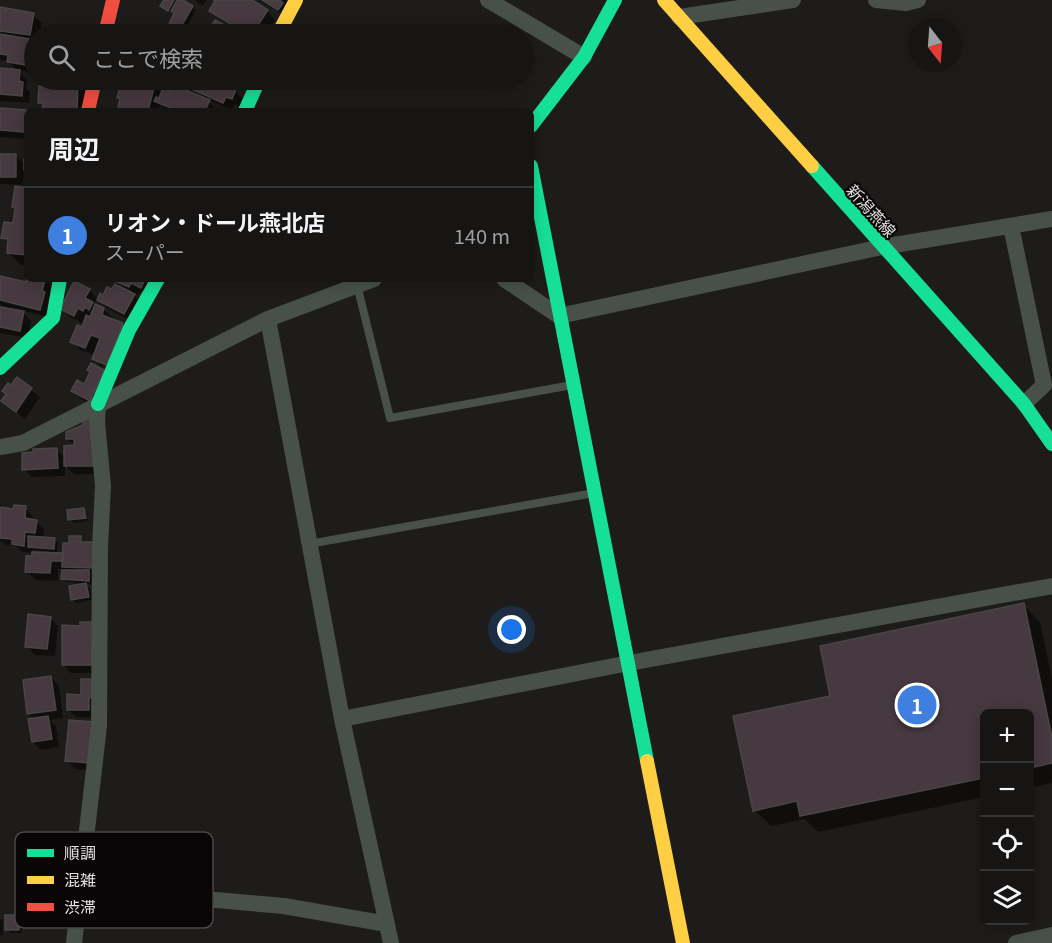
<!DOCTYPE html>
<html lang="ja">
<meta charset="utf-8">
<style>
body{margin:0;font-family:Georgia,"Noto Sans JP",serif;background:#232222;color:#f1f3f6}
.controls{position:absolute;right:18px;bottom:18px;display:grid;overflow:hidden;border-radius:9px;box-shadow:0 3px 15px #0003}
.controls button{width:54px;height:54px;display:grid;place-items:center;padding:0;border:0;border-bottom:2px solid #353434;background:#161514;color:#f1f3f6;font:30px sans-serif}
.compass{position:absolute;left:908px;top:18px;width:54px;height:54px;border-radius:50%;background:#161514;box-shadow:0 3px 15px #0003;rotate:163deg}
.you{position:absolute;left:512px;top:630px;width:21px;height:21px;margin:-15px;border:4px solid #fff;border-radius:50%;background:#1a73e8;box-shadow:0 0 0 9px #1a73e833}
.badge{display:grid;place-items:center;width:39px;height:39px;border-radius:50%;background:#1a73e8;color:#fff;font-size:20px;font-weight:700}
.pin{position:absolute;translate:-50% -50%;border:3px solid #fff;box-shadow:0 2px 6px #0006}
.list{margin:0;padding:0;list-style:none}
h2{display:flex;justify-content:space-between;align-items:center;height:78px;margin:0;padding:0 24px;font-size:26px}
h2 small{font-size:20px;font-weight:400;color:#9e9fa0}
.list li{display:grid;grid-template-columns:39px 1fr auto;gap:18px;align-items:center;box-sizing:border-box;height:96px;padding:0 24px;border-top:2px solid #353434}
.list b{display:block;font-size:22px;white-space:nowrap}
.list p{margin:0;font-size:20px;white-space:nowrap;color:#9e9fa0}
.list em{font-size:20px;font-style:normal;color:#9e9fa0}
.icon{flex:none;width:33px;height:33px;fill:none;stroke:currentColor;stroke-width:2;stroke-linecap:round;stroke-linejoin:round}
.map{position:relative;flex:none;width:1052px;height:943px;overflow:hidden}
.search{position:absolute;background:#161514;box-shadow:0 3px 15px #0003;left:24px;top:24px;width:510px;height:66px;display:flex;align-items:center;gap:15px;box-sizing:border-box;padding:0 21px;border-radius:33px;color:#9e9fa0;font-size:22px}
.panel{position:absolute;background:#161514;box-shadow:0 3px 15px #0003;left:24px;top:108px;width:510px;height:174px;border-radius:9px}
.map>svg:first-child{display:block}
.shadow{fill:#0007}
.building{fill:#463940;stroke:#484746;stroke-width:1.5}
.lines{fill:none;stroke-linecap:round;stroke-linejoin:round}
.lane{stroke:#47514a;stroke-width:8}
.street{stroke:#47514a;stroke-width:16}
.fast{stroke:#16e098;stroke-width:14}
.slow{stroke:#ffcf43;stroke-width:14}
.jam{stroke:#f24e42;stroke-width:14}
.labels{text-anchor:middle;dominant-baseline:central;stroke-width:4.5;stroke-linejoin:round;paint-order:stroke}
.street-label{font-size:16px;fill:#e2e0de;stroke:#080606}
.key{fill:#080606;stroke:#494747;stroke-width:1.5}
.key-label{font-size:16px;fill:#e2e0de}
</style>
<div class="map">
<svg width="1052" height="943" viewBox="0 0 1052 943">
<rect width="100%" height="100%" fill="#1e1c1a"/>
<path class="shadow" d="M166 0H180L196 10 183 33 170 24 176 14 164 7Z
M195 0H207L202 6Z
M214 0H249L267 11 275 20 266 33 268 34H245L220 19 211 10 216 2Z
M259 0H292L287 17Z
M0 8 33 15 42 23 40 34H34V42L31 41 34 45 33 73 18 70 27 80 26 88 30 92 29 103 0 101V70L18 71 8 61 0 60Z
M47 80H80L86 85 85 111H44V106L40 102 47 89Z
M124 80H152L156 81 164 90 194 95 177 80H246L251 85 249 88 241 85 237 93 243 99 240 106 235 104 232 110 207 99 217 111H169L160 105 158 111H123L120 107 122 100 119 97Z
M0 109 25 111 27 113V139L0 137Z
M0 155 16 156 26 166 27 159V171L24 168 23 185 0 184Z
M27 189V265H21L8 252 9 244 3 237 14 225 16 209 14 206Z
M0 278 27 284 28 279H43L39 298 42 299 46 279H53L48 317 21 310 31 321 28 338 0 333V308L5 309 6 307 0 305Z
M112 279H157L137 295 130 292 142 303 132 321 107 308 98 299 113 291 117 284Z
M89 290 97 298 94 305 103 309 112 317 111 320 122 325 102 367 94 359 95 355 80 350 72 342 84 324 70 317 62 309Z
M17 379 40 397 25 419 3 401Z
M85 386 98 408 81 399 73 391Z
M84 426 101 474H74L65 465V476L32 477 24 469 56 449 66 459 76 447 67 438Z
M0 503 4 509 14 510 25 508 33 516V521H36L44 529 43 539H54L58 543 57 554 64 555 70 544 80 538 86 544H95L92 584 67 582 63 579V569H58V581L35 580 27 571 33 557 48 554V551L32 550 31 553 22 552 16 546 6 545 1 540 0 543Z
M84 510 87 514 88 521 74 523 70 520Z
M86 585 90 589 92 600 76 603 72 599Z
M1023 605 1040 622 1052 679V783L1030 788V714H984V797L818 832 805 819 771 826 754 810 832 697Z
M50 618 58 626 55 656 35 655 27 646Z
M64 627 100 673H71L63 664Z
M51 678 59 686 63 718 49 720 56 726 59 747 41 750 33 742 35 719 28 713Z
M82 681 101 706 96 718 76 717 68 709 82 696Z
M70 722 98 771 75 769 67 761Z
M65 883 69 887 68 898H63L74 909 73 929 49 928 35 914 63 901 57 894Z
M17 916 21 920 22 933H11L7 930Z
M0 919 3 921V935H0Z"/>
<path class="building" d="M164 0H174L168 11 160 6Z
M177 0H183L193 6 179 30 169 24 174 13 171 11Z
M213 0H252L268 10 258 25 267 31 265 34H247L209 11 215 1Z
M262 0H280L283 3 278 10Z
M0 7 34 13 30 35 0 31Z
M215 20 242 34H219L220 32 211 27Z
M0 34 30 39 25 65 7 62 8 55 0 54Z
M0 68 20 70 19 81 23 82 22 96 0 94Z
M46 80H78L77 111H42L43 103H38L39 86 45 87Z
M122 80H156L148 111H130L118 108 120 98H117Z
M182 80H212L236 90 232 99 226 97 223 103 182 85 184 80Z
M173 85 210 100 205 111H178L154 101 156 97 159 98 163 88 171 91Z
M0 108 26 110 24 132 0 130Z
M27 150V170H24V159H26Z
M0 154H16V177H0Z
M15 186 27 188V255L7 253 8 239 1 238 4 222 13 223 15 207H12Z
M0 276 26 282 27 279H45L42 291 45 292 40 310 0 300Z
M110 279H145L141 288 131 283 129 287Z
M74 281 90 289 85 298 93 302 89 310 85 307 83 311 78 308 74 316 60 309Z
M115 284 135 294 124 314 97 300 100 293 103 295 107 287 112 289Z
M95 304 104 308 102 315 123 323 107 365 92 359 100 338 91 335 85 348 70 342 77 325 82 327 86 315 90 317Z
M0 307 24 311 20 331 0 327Z
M91 363 104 370 90 401 71 391 77 380 84 384 90 372 87 370Z
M17 377 32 388 16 412 1 401 6 394 2 391 8 383 11 385Z
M83 419H93V466H64V446L74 445V439H66V432L83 425Z
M57 448 58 468 22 470V453L33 452V449Z
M14 505 26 506 25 518 37 520 35 533 25 532 24 546 12 544V539L0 538V507L13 509Z
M84 508 86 518 68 520 67 510Z
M28 536 55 538 54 549 28 547Z
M69 536H81V542H96L95 568 62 567 63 543H69Z
M32 552 63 553V561H51L50 573 25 572 26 556H32Z
M62 570H89V581L61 579Z
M86 583 89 597 71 600 69 586Z
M1024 603 1052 738V763L1030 768V714H984V778L800 816 797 801 753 811 733 716 830 696 820 646Z
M28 614 51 617 47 649 25 647Z
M80 622H93L92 665H62V625L80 626Z
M51 676 56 710 27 714 23 680Z
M81 679H94L93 698H89V710H67V694L81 695Z
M48 716 52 739 32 742 28 719Z
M69 720 93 722 90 763 65 761Z
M5 915H18L19 930H5Z"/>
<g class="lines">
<path class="lane" d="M357 285 390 418 572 385
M309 544 594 493"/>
<path class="street" d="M488 0 584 57
M876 0 906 3 918 0
M679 17 793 0
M1011 226 1044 385 1024 404
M504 279 559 316 882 247 1052 219
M268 319 342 719 391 943
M0 447 23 443 268 319 374 279
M342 719 629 663 1052 586
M80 888 284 906 387 924
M74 943 99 726 100 547 103 486 97 422 98 404
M1016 943 1052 935"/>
<path class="fast" d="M245 111 259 80
M531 126 584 57 615 0
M531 166 647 761
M812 166 1024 404 1052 444
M0 368 53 318 60 279
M98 404 129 330 158 279"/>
<path class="slow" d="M664 0 812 166
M278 34 296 0
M647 761 683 943"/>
<path class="jam" d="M105 34 113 0
M88 111 95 80"/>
</g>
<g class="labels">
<g class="street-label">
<text transform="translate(872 210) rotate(48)">新潟燕線</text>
</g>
</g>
<rect x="15" y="832" width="198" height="96" rx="9" class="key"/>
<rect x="27" y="849" width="27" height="8" fill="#16e098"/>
<rect x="27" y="876" width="27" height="8" fill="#ffcf43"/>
<rect x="27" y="903" width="27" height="8" fill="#f24e42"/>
<g class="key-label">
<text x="64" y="859">順調</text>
<text x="64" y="886">混雑</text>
<text x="64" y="913">渋滞</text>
</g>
</svg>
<div class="controls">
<button>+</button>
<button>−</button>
<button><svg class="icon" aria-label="locate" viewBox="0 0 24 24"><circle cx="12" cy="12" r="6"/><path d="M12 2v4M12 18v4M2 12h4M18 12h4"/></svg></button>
<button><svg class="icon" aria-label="layers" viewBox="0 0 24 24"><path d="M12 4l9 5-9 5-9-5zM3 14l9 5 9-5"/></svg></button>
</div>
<svg class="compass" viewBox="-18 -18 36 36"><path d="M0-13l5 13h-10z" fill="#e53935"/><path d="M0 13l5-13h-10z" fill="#9e9fa0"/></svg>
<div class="you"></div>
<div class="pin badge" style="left:917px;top:705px;background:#3f7fe0">1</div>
<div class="search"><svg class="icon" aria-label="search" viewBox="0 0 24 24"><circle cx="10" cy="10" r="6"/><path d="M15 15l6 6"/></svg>ここで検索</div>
<section class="panel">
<h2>周辺<small></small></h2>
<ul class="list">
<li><span class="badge" style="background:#3f7fe0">1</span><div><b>リオン・ドール燕北店</b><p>スーパー</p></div><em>140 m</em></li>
</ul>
</section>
</div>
